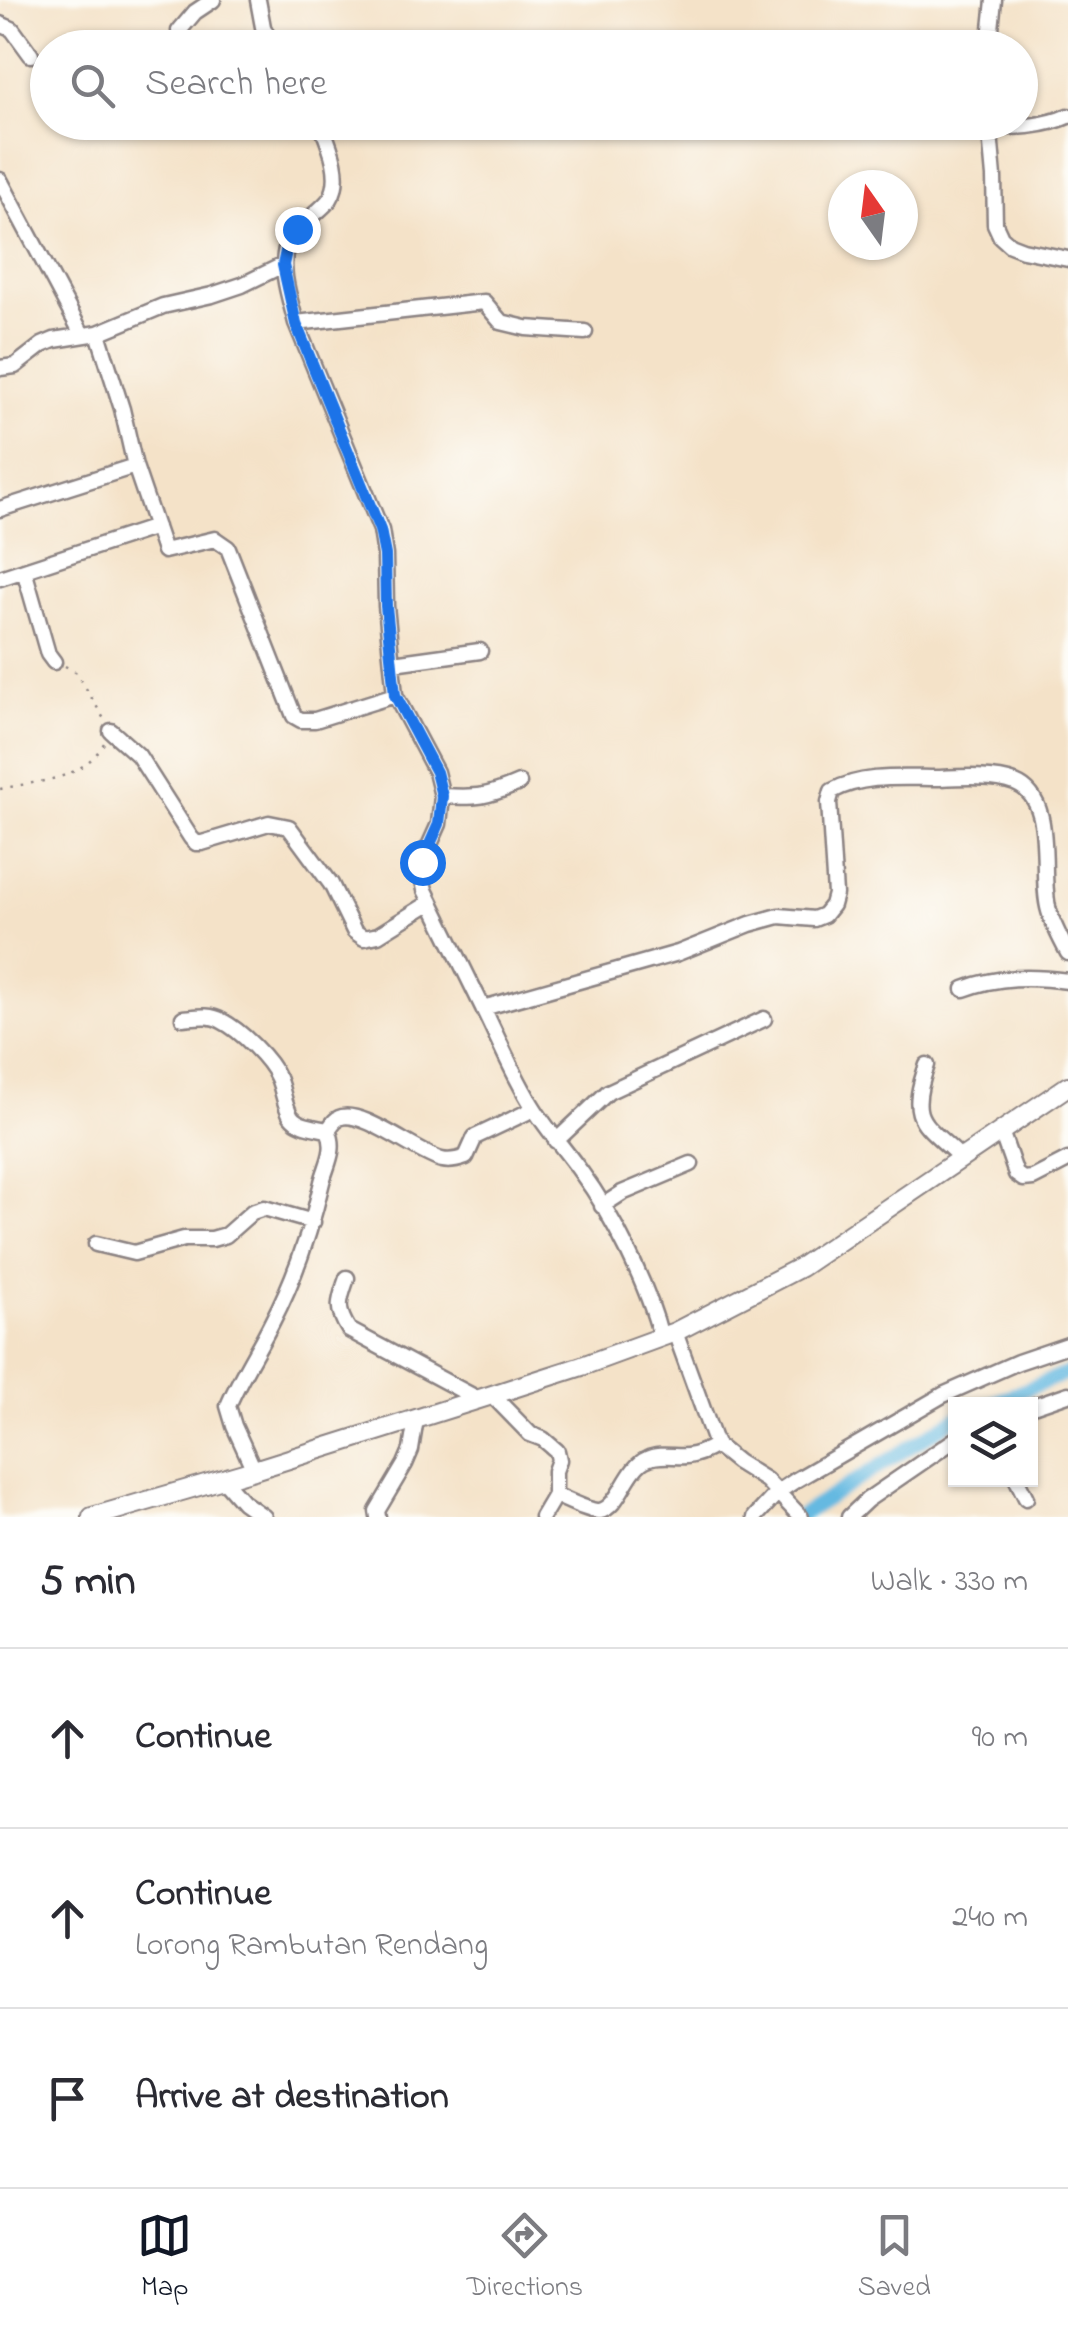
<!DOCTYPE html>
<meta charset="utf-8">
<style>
body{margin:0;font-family:"Indie Flower",sans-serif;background:#f2f2f3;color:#2b2b33}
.controls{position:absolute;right:30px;bottom:30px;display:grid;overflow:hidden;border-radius:0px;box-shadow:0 2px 8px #0004}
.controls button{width:90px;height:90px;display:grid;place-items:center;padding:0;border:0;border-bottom:2px solid #e1e1e2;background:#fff;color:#2b2b33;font:50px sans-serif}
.compass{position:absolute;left:828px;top:170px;width:90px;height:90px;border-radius:50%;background:#fff;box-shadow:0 2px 8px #0004;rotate:346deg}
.stop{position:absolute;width:30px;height:30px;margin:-22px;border:8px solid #1a73e8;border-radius:50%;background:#fff}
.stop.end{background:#1a73e8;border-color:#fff;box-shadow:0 2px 10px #0008}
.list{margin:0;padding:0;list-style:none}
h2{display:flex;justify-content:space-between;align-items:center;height:130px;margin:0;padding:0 40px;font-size:42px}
h2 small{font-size:32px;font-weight:400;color:#7c7c81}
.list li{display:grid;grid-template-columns:65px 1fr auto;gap:30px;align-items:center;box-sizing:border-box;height:180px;padding:0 40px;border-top:2px solid #e1e1e2}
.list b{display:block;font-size:38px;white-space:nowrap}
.list p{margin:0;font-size:32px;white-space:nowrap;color:#7c7c81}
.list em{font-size:32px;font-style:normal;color:#7c7c81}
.icon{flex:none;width:55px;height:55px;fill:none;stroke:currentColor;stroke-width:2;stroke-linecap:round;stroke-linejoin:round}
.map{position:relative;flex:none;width:1068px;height:1517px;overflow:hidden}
.search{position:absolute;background:#fff;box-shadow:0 2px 8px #0004;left:30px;right:30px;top:30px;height:110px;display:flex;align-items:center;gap:25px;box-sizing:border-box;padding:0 35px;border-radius:55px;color:#7c7c81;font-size:38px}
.sheet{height:670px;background:#fff}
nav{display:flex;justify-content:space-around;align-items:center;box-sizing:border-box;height:140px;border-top:2px solid #e1e1e2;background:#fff;font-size:28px;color:#7c7c81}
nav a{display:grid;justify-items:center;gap:5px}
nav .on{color:#111827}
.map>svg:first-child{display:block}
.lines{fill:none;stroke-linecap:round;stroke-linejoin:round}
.canal{stroke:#65b9e1;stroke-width:14}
.minor-casing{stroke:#8b8282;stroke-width:19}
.major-casing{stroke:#8b8282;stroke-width:22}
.path{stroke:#8b8282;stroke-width:2.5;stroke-dasharray:2.5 8;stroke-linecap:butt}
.minor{stroke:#fff;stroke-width:14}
.major{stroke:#fff;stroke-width:18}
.route{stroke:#1a73e8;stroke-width:12}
</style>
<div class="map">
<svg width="1068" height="1517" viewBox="0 0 1068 1517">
<rect width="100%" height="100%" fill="#fdfcf7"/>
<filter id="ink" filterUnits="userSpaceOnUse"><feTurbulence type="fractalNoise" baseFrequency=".01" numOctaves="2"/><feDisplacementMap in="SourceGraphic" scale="20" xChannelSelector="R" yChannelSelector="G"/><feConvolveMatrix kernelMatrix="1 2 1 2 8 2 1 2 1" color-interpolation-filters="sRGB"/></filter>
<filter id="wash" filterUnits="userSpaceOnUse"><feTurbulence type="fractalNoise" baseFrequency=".0048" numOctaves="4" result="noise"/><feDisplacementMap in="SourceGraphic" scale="40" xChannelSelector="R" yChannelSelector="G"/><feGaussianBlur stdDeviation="2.25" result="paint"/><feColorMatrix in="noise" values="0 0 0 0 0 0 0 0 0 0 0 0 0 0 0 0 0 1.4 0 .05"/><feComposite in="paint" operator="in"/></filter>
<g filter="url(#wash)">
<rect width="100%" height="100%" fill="#f4e2c8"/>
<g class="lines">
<path class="canal" d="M988 1404 1068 1373
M798 1517 956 1418"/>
</g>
</g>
<g filter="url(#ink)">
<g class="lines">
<defs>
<path id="minor" d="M258 0 263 27 273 48
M0 24 12 29 31 55
M179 31 195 12 213 0
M989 48 994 0
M320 122C329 144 344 177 330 199 324 207 314 214 307 221 299 227 291 235 287 245 279 270 290 299 296 323L381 530 385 555 386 606 395 695 436 772 442 796 439 824 422 862V876L425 890 483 1008
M989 122 994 177 995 224 1001 237 1010 245 1023 250 1068 259
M989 128C1016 127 1044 127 1068 116
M0 180 82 334
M296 323 484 302 501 322 526 328 585 332
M98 333 122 409 135 466 164 551 215 539 228 548 294 716 301 720H315L395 695
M0 368 15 366 42 345 54 340 98 333 163 306 212 295 242 285 283 265
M0 509 135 466
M24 570 48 654 54 662
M0 578 156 527
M393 663 480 651
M111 731 138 755 191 838 196 843H202L269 823 289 827 331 884 354 931 364 938 378 935 431 902
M442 796C477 798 487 797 519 783
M964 989C998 976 1032 976 1068 981
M183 1018C196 1017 210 1014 222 1021 240 1030 270 1059 278 1078 283 1089 284 1105 291 1116 299 1127 315 1127 328 1130 337 1149 327 1163 322 1182 311 1230 295 1278 272 1322 258 1350 240 1377 228 1406L234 1426 254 1470
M927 1065C907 1122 923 1121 962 1159
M328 1130C331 1126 334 1120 339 1118 360 1107 419 1155 442 1160 451 1162 458 1160 466 1157L475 1137 534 1109
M1001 1131 1016 1174 1023 1179 1033 1178 1068 1160
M556 1141 608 1092 764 1019
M602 1206 622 1193 691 1164
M96 1244 134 1253 184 1239H212L226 1235 252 1212 264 1208 313 1222
M347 1278C339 1301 335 1308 349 1330L478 1399
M675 1332 716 1445 737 1462 766 1480 801 1517
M661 1337C648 1286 613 1215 581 1172 566 1151 549 1132 535 1110 514 1078 500 1042 483 1008L678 953 750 924 779 916 814 919 824 915 832 905 835 894 829 802 832 791C863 774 903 778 938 778 959 777 996 775 1015 783 1058 800 1038 875 1049 911 1053 925 1061 940 1068 953
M492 1395 530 1434 543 1439 557 1451 559 1460 555 1471V1495L542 1517
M1030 1407 1068 1394
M223 1479 243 1502 264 1517
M1017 1480 1026 1498
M555 1495C565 1499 590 1512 600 1511 619 1508 627 1467 647 1459 659 1453 674 1457 687 1456 698 1455 706 1451 716 1445
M378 1517 377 1511 405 1464 411 1450 416 1419
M755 1517 778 1492 796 1480 943 1395 1018 1362 1068 1345
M849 1517 867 1500 956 1439"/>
<path id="major" d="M92 1517 254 1470 492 1395 582 1366 675 1332 801 1267 1068 1086"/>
</defs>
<use href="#minor" class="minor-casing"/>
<use href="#major" class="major-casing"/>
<path class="path" d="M65 666 77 673 104 719
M0 789C40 780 81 782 104 743"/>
<use href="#minor" class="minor"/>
<use href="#major" class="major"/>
</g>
</g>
<g class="lines" filter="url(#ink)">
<path class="route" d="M297 229 288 242 283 265 296 324 380 530 385 555 386 606 395 695 436 772 442 796 439 824 422 862"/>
</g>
</svg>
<div class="controls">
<button><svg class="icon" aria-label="layers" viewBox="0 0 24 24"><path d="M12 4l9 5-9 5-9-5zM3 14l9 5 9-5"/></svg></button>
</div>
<svg class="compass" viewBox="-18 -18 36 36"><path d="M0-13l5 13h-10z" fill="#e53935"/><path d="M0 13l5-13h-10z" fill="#7c7c81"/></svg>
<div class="stop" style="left:422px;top:862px"></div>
<div class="stop end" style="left:297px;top:229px"></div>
<div class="search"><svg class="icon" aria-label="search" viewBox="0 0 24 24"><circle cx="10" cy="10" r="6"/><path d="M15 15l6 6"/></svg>Search here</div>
</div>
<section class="sheet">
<h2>5 min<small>Walk · 330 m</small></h2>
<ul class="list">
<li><svg class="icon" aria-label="ahead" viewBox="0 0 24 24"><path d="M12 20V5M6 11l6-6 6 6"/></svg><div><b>Continue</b></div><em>90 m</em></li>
<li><svg class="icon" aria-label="ahead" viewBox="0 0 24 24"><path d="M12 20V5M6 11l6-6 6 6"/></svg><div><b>Continue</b><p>Lorong Rambutan Rendang</p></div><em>240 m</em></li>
<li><svg class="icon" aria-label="arrive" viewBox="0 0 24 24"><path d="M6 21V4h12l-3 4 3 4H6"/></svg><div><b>Arrive at destination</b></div></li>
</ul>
</section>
<nav>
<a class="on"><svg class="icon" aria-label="map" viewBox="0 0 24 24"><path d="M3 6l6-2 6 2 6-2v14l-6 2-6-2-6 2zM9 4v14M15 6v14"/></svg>Map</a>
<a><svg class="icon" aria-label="directions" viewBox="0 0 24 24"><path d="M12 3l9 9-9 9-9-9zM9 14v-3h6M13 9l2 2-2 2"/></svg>Directions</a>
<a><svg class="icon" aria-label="saved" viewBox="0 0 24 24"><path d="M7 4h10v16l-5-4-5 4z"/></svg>Saved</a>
</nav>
